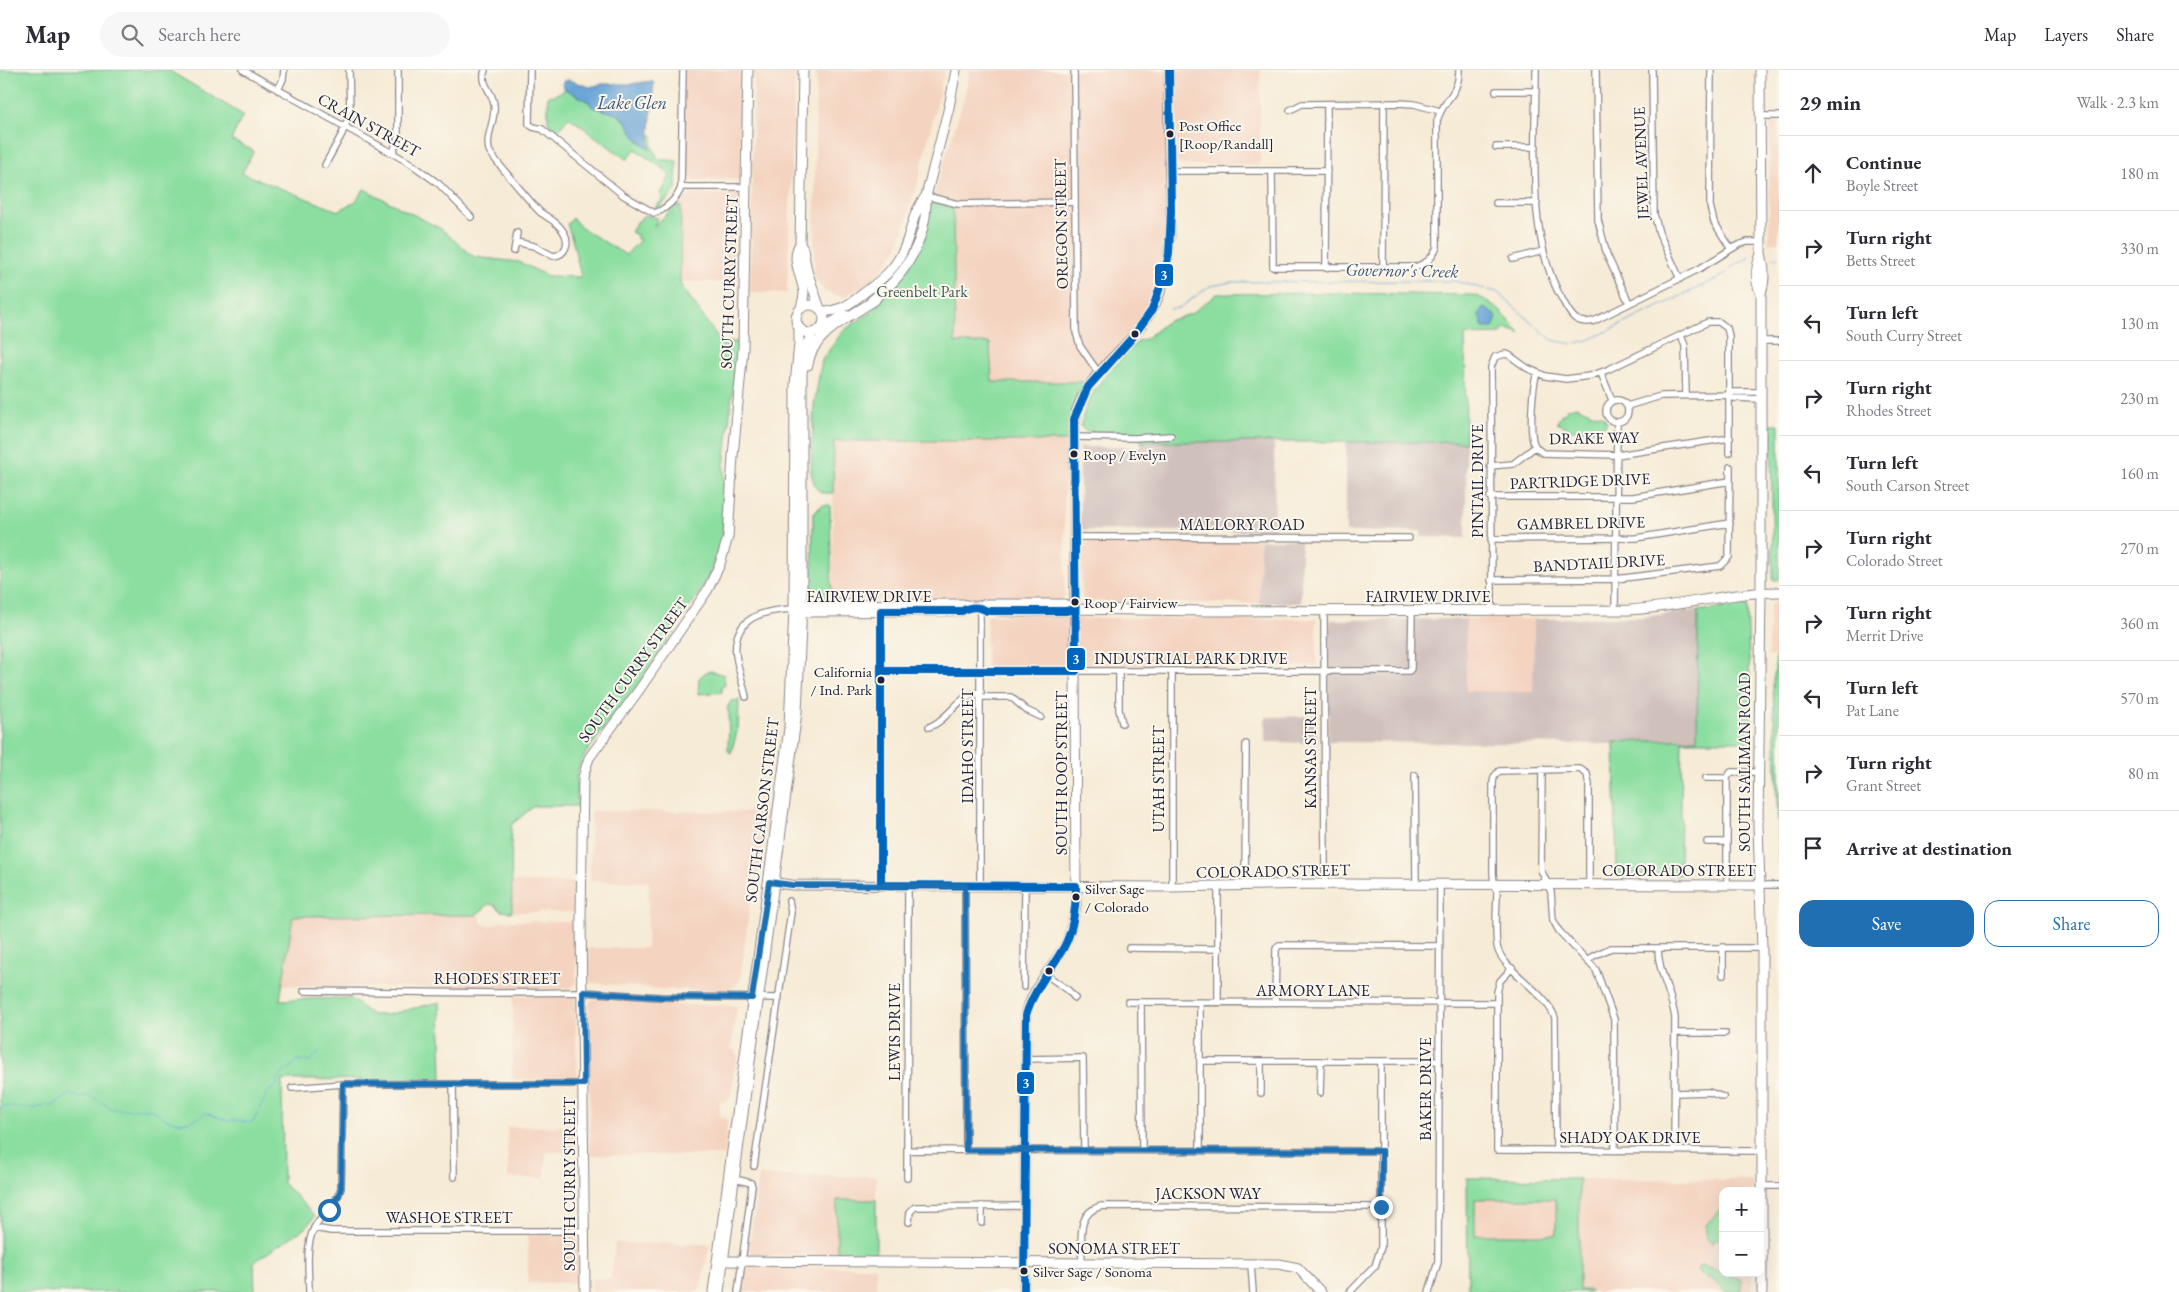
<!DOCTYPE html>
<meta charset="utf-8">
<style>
body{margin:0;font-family:"EB Garamond",serif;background:#f7f7f7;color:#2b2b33}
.controls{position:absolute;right:15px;bottom:15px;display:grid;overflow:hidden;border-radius:10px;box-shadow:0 5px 20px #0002}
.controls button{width:45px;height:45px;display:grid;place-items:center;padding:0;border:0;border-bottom:1px solid #e1e1e2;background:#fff;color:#2b2b33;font:25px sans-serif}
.stop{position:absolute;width:15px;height:15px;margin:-11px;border:4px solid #1f6fb2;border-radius:50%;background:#fff}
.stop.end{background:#1f6fb2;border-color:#fff;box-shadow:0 1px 5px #0008}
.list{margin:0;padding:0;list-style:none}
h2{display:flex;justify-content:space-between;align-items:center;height:65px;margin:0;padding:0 20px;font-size:21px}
h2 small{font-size:16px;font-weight:400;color:#7c7c81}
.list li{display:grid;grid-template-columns:32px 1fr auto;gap:15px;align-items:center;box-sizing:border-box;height:75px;padding:0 20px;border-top:1px solid #e1e1e2}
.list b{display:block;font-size:19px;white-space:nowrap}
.list p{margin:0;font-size:16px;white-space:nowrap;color:#7c7c81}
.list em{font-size:16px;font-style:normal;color:#7c7c81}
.actions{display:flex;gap:10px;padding:15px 20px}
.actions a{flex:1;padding:11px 0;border:1px solid #1f6fb2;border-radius:15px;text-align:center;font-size:18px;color:#1f6fb2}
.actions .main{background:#1f6fb2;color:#fff}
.icon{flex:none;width:28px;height:28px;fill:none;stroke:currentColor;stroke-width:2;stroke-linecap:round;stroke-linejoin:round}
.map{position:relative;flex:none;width:1779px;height:1222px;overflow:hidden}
header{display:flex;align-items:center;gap:30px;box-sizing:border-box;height:70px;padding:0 25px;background:#fff;border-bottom:1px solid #e1e1e2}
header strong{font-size:24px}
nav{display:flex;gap:28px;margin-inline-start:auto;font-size:18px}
.search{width:350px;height:45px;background:#f7f7f7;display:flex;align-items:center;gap:12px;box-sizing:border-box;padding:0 18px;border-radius:28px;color:#7c7c81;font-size:19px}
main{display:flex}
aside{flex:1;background:#fff}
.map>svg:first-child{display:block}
.built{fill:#f4d3c0}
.industrial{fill:#d0c0bc}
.green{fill:#8bdea0;stroke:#56806e;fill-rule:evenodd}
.water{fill:#65a2d6;stroke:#446288}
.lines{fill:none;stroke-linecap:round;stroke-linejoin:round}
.stream{stroke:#65a2d6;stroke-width:1}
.street-casing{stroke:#8c8688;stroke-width:8}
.secondary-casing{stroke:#8c8688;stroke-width:11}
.primary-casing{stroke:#8c8688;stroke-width:11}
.street{stroke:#fff;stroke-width:5.5}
.secondary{stroke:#fff;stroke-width:9}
.primary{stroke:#fff;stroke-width:9}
.bus-1-casing{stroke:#fbf7ec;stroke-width:11}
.bus-1{stroke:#0065bd;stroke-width:8}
.route{stroke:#1f6fb2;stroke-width:6}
.bus-dot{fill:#22223b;stroke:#fbf7ec;stroke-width:2}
.labels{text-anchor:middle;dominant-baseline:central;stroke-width:4;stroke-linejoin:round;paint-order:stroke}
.bus-label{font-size:15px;fill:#22223b;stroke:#fbf7ec;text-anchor:start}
.street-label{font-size:16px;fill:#22223b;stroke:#fbf7ec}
.park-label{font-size:16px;fill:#425a59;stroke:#fbf7ec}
.water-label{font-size:18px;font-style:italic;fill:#3d5579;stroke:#fbf7ec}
.line-badge{stroke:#fbf7ec;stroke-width:2}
.badge-label{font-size:14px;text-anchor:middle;font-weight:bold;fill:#fff}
</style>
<header>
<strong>Map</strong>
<div class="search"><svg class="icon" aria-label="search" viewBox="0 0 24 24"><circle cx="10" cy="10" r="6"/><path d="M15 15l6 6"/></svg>Search here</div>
<nav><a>Map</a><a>Layers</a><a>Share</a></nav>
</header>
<main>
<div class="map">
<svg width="1779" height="1222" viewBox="0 0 1779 1222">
<rect width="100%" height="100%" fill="#fbf7ec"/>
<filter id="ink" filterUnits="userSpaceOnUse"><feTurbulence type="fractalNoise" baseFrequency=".02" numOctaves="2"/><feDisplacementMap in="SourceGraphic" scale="10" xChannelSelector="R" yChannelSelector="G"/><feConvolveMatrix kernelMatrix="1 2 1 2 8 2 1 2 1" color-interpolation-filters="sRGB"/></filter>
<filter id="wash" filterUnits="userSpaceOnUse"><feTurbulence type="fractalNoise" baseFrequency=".0096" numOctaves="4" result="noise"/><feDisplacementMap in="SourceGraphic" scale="20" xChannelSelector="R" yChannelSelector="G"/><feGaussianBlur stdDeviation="1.12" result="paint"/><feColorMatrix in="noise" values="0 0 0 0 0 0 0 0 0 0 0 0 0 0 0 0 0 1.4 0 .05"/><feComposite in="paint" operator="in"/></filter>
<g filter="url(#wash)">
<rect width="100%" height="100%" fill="#f6ebd6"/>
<path class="built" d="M684 0H741L740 110H695L684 102Z
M754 0H795L787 223 750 222Z
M816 0H945L916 119 898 177 878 205 864 216 844 226 834 225 824 221 816 210 814 201Z
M970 0H1170L1169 176 1154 237 1090 312H991L955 273 953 133 933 128 963 32Z
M1176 0H1260V94L1182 95 1177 92Z
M1773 51H1779V173H1769L1770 54Z
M693 124H740L737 212H680L681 136 683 128Z
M833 371H1064L1065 525 1063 528 1059 530H833Z
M1260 470 1259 533H1166L1086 531 1082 528 1081 476 1085 472Z
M1775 531H1779V586H1768L1770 536Z
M987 545H1066L1069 549H1082L1095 548 1316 549 1317 593 1315 596 986 597Z
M1466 549H1534L1533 622H1466Z
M591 741 768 742 759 803 751 807 752 817 740 911 736 916 723 921 663 919 591 913 589 909V878H647L649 812 590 811Z
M512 812H574V842H512Z
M293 845H479L481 852 485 855 492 856 501 851 575 852 576 913 571 918 504 919 282 915Z
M513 926H571L575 928 577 1006 572 1010 512 1009Z
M593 928 648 933 737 936 731 979 735 980 738 987 734 1000 731 1026 728 1031 720 1032 719 1046 726 1049 727 1054 725 1085H590L589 934Z
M576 1056V1082H546L545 1108H508L507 1057Z
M759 1106H876V1130H837V1185H752L749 1178Z
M1467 1108 1752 1110V1121H1723V1203H1752V1222H1468Z
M528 1164 575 1165 578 1167V1213H528Z
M615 1173 710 1174 699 1222H592L591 1209 611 1208Z
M751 1196 876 1197V1222H743L747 1199Z"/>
<path class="industrial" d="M1141 372H1274L1275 462 1082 460 1080 456V377H1141Z
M1346 372H1466V468L1421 467V461L1346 462Z
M1260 470H1301V533H1259Z
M1698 540 1697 669 1614 674 1328 672 1329 559 1331 550 1466 549V621L1533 622 1534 549 1643 547Z
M1317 646V673L1265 672V647Z"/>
<path class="green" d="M0 0H168L243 45 231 70 254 81 242 103 338 141 355 132 364 119 441 159 474 187 519 192 548 206 581 207 573 172 567 154 573 148 580 157 626 185 640 170 636 168 638 166 631 162 638 151 645 145 658 148 654 156 675 137 681 136 680 214 721 272H738L724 397 723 469 706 512 650 598 590 677 579 695 576 711 577 736H534L511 755 512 842 501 841 495 835 489 834 476 845 293 846 280 930 350 928 372 945H386L440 932 442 1009 282 1010 283 1113 315 1146 305 1158 254 1192 255 1222H0Z
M566 19 589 32 593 37 617 44 626 51 635 67 650 80 648 74 651 65H653L652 75 658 89 677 91 676 120 659 138H655L662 130 661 123 670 106 665 100 635 79 627 90 569 47 558 61 548 54V26L555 25Z
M933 128 953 133 955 273H990L992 312H1090L1085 319 1073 371H834L833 423H822L815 417 811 402 814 335 822 290 843 261 871 242 908 194 927 140Z
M1332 223 1473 225C1495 232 1507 247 1520 264L1505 258 1501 264 1465 265 1466 372H1141L1140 362H1087L1081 357C1085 322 1115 296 1138 271L1145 269 1168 251 1191 244 1217 224Z
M1576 336C1585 339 1593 345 1602 345L1607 352 1602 360H1570L1567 357 1557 353 1562 343H1565L1567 339Z
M1771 354H1779V510H1773Z
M822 435H830L832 531C824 531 819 525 812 525L813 444Z
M1747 535 1752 671H1682L1680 805H1617L1614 672 1697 669 1698 541Z
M1776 586H1779V791L1773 615Z
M711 601 724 605 725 615 722 616V622L698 624 699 608 706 602Z
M739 630 738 658 731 683 728 681 729 644 727 638 731 631Z
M1467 1108 1579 1109V1220H1590V1222H1468ZM1475 1129H1556V1165H1475Z
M837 1130H876V1185H837Z
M1723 1136V1170H1713L1712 1174 1706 1168V1155Z
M1703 1195 1741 1210V1222H1725L1710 1207 1706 1209 1697 1200 1699 1196Z"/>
<path class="water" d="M569 10 590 17 601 14H630L652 11 654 13C653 25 648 74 650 80L635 67 626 51 617 44 592 37 589 32 565 19 562 14 564 11Z
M1482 238 1487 239 1497 247 1493 258H1483L1479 244Z"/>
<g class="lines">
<path class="stream" d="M1773 188H1779
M1170 239 1179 238 1210 216 1233 212 1454 211 1497 222 1552 270 1572 274 1589 270 1723 206 1733 196 1750 187
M0 1040 3 1036C16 1037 35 1041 47 1035L53 1036 70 1024 79 1028C94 1022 99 1032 111 1038 118 1041 137 1038 145 1039 160 1040 160 1048 169 1050 182 1055 194 1052 205 1043L228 1051 238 1050 249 1053 254 1051 267 1023 277 1015V1009C283 1001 293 998 298 990L311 991 320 981"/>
</g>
</g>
<g filter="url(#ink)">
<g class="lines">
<defs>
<path id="street" d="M243 0 410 93 439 114 471 147
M485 0C480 15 493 21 494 35 496 50 485 66 489 80 490 85 534 136 540 142 548 148 558 152 563 161 570 171 567 185 553 186L534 176 516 172
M530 0 529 54 533 57 542 59 623 125 654 143C664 141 679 127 681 117L683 0
M1074 0 1076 262 1080 276 1098 302
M1536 0C1536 74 1525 166 1563 231 1571 246 1576 255 1594 251L1699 199 1738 175 1747 172H1761
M1596 0 1598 150 1607 185 1629 233
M1652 0 1654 144 1659 163 1680 209
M1711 0 1710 136 1714 152 1731 179
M278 20 283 9 284 0
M1496 21H1536
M1290 40 1302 34 1399 33 1414 34 1440 41
M1760 46H1779
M1496 77H1536
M393 83 398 67V0
M325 95 342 64 350 44 349 0
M1169 101H1327
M1272 101 1273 197H1415C1427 193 1432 189 1437 177V51C1443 29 1459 25 1459 0
M681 117H746
M926 126 958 134 1074 132
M1496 133H1537
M514 181 517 163
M1513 189 1543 181
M1326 198 1327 34
M1383 198 1384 34
M1681 265 1685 276 1686 325
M1761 271H1779
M1537 303C1532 317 1530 357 1533 371 1534 377 1538 380 1543 383L1617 385 1730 368
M1601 303 1612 330
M1728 325 1733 328 1761 329
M1606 341a11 11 0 1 1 22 0a11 11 0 1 1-22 0Z
M1627 336 1661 326 1728 325 1733 322H1761
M1073 367 1134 368 1171 366
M1490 396 1513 394 1535 377
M1490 427H1633L1730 411
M1074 467 1409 468
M1491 469 1636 468 1730 453
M1491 510 1616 509 1720 496 1729 487 1730 397
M1615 540 1617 352
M1324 541 1325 814
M1492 541 1491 297 1495 287 1505 284 1509 285 1527 298 1545 306 1566 309 1590 306 1607 300 1708 252H1719L1727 258 1729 266V383
M882 601H1409L1411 599 1412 541
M1119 601V640L1122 653
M1172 601V817
M746 627C743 613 738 599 736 585 732 547 764 540 794 539
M981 627H1011L1026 640 1041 647
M929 657C949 650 958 624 981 622
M1542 699 1541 800 1551 822 1553 850 1559 861 1596 900 1614 949 1615 1081
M1415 705 1416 814
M1706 708H1727
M1707 772H1727
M881 815V541
M965 815 966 1080
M1727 815V708L1731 702H1758
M1761 815H1779
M980 816V537
M1218 817V932
M1245 817 1246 674
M1723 877V905
M1129 878 1219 879
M1658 878C1658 903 1672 923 1675 948L1674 1081
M1588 891 1593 886 1611 878H1762
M1512 898 1500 911 1497 922V1080L1762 1081
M1045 904 1068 920 1075 928
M1024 917 1025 816
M304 921 498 923 583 922 660 927 779 928
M1128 932 1497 933
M1200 932V1081
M1141 933 1142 1080
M1275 933 1276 879 1279 875 1439 876
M1675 963H1725
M1025 989 1083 988 1084 1080
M1200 991H1439
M453 1014 454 1107
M292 1018 343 1014H584
M1261 1023V991
M1320 1023 1321 991
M1675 1023 1709 1022 1723 1027
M907 1080 1381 1081
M1556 1080 1555 948C1546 922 1506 902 1498 880 1494 868 1497 836 1497 822L1494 814 1493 803V713L1494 707 1499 701 1580 699 1587 704 1589 715V815
M754 1096 791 842 789 831
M907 1108 908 815
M735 1109 751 1113 752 1116 738 1222
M1762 1116H1779
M909 1152 910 1142 915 1137 1024 1136
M982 1153V1136
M314 1158 331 1161H585
M1082 1193C1082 1171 1075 1142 1102 1136L1381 1137
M1251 1194 1253 1222
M309 1222C309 1200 304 1172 317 1153 326 1140 337 1133 341 1118L343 1014
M1350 1222 1375 1196 1381 1177V991
M1429 1222 1438 1192 1440 814"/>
<path id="secondary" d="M1760 0 1761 183C1764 197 1766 209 1761 223V522L1758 755 1762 878V1222
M1761 184C1756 196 1754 211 1761 223
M872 230C906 207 928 167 926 126L949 37 956 0
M822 241C838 242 847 236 860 226 884 208 899 197 908 168 913 152 915 139 926 126
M822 258 845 245
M796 537 810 535 962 534C972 536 976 538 987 534H1064L1075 539
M980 537C989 545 1051 541 1066 541L1075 539 1207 541 1629 540C1679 537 1728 522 1779 522
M796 539 810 542 962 541 969 537
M769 812 792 815 1172 817 1315 814 1761 815
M717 1191 1279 1194 1298 1198 1321 1222
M585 1222 581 847 583 707 589 688 639 620 707 521 720 494 728 467 733 386 743 279 748 0
M1024 1222 1026 945C1032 918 1051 900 1064 877 1071 864 1073 850 1076 835L1074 349C1087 299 1128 282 1152 240 1177 196 1170 129 1169 80 1168 53 1169 27 1169 0"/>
<path id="primary" d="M803 0 800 174 803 179 807 201 820 239
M800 174C790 188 802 207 804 222 804 228 802 233 801 238
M796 249a14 14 0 1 1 28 0a14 14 0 1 1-28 0Z
M808 295C811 264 851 246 875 230L877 226
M713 1222 789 658 794 539 795 315 799 274V258
M719 1222 797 642 802 535V303L805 279 812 264"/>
</defs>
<use href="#street" class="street-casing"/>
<use href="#secondary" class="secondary-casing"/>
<use href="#primary" class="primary-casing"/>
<use href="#street" class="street"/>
<use href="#secondary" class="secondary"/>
<use href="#primary" class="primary"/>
<defs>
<path id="bus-1" d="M882 601H1076L1074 349 1088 317 1132 268 1152 240 1165 203 1169 183 1171 141 1169 0
M881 815V541H962C971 536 978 536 987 541H1066L1075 539
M881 815 1076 816
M1024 1222 1026 945C1034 919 1051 900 1064 877 1074 858 1076 837 1076 816"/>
</defs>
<use href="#bus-1" class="bus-1-casing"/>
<use href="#bus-1" class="bus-1"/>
</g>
</g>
<g class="lines" filter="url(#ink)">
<path class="route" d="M329 1140 339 1125 341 1118 343 1014H584L583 922 660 927 752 928 769 812 792 815 965 816 966 1080 1382 1081 1381 1137"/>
</g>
<g class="bus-dot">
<circle cx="1170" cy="64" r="4.5"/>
<circle cx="1135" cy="264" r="4.5"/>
<circle cx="1074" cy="384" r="4.5"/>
<circle cx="1075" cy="532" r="4.5"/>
<circle cx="881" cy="610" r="4.5"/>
<circle cx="1076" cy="827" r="4.5"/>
<circle cx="1049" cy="901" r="4.5"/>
<circle cx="1024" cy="1201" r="4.5"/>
</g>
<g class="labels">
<g class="bus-label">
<text x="1179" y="55">Post Office<tspan x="1179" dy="18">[Roop/Randall]</tspan></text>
<text x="1083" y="384">Roop / Evelyn</text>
<text x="1084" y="532">Roop / Fairview</text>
<text x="872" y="601" text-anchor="end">California<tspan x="872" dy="18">/ Ind. Park</tspan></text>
<text x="1085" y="818">Silver Sage<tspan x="1085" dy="18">/ Colorado</tspan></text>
<text x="1033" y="1201">Silver Sage / Sonoma</text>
</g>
<g class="street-label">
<text transform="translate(369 55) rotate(29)">CRAIN STREET</text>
<text transform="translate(1641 93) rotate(-92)">JEWEL AVENUE</text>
<text transform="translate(1061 154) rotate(-91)">OREGON STREET</text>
<text transform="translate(729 212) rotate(-88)">SOUTH CURRY STREET</text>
<text transform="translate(1594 368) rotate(-1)">DRAKE WAY</text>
<text transform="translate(1477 411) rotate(-90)">PINTAIL DRIVE</text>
<text transform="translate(1580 411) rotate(-2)">PARTRIDGE DRIVE</text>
<text transform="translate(1581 453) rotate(-1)">GAMBREL DRIVE</text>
<text x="1242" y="454">MALLORY ROAD</text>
<text transform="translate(1599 493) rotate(-3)">BANDTAIL DRIVE</text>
<text x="869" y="526">FAIRVIEW DRIVE</text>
<text x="1428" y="526">FAIRVIEW DRIVE</text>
<text x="1191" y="588">INDUSTRIAL PARK DRIVE</text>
<text transform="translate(633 600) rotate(-54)">SOUTH CURRY STREET</text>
<text transform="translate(967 676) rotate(-90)">IDAHO STREET</text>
<text transform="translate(1310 678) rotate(-90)">KANSAS STREET</text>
<text transform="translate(1744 692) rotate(-90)">SOUTH SALIMAN ROAD</text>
<text transform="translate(1061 703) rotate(-90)">SOUTH ROOP STREET</text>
<text transform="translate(1158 709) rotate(-90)">UTAH STREET</text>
<text transform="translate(762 740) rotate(-83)">SOUTH CARSON STREET</text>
<text x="1679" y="800">COLORADO STREET</text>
<text transform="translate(1273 801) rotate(-1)">COLORADO STREET</text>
<text x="497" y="908">RHODES STREET</text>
<text x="1313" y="920">ARMORY LANE</text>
<text transform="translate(894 962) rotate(-90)">LEWIS DRIVE</text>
<text transform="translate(1425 1019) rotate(-90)">BAKER DRIVE</text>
<text x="1630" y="1067">SHADY OAK DRIVE</text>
<text transform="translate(569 1114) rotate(-90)">SOUTH CURRY STREET</text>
<text x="1208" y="1123">JACKSON WAY</text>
<text x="449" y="1147">WASHOE STREET</text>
<text x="1114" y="1178">SONOMA STREET</text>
</g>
<g class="park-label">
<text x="922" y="221">Greenbelt Park</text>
</g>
<g class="water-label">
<text x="632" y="32">Lake Glen</text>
<text transform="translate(1402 200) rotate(1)">Governor's Creek</text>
</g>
</g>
<g class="line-badge">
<rect x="1154" y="193" width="20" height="24" rx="5" fill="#0065bd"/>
<rect x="1066" y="577" width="20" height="24" rx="5" fill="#0065bd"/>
<rect x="1016" y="1001" width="19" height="24" rx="5" fill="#0065bd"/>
</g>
<g class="badge-label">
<text x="1164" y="210">3</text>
<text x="1076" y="594">3</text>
<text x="1026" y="1018">3</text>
</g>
</svg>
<div class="controls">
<button>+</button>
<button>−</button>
</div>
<div class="stop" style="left:329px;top:1140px"></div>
<div class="stop end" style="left:1381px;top:1137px"></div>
</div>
<aside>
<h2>29 min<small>Walk · 2.3 km</small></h2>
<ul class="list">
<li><svg class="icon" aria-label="ahead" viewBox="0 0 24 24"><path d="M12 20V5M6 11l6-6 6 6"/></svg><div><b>Continue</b><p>Boyle Street</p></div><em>180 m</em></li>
<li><svg class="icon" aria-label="right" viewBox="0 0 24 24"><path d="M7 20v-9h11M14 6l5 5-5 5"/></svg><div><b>Turn right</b><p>Betts Street</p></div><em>330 m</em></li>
<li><svg class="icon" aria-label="left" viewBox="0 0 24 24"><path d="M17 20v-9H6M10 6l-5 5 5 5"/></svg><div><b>Turn left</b><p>South Curry Street</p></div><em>130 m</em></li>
<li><svg class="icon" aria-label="right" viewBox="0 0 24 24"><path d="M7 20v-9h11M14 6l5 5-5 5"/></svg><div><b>Turn right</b><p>Rhodes Street</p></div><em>230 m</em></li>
<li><svg class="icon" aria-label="left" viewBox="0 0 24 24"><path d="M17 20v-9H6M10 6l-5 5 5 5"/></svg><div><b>Turn left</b><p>South Carson Street</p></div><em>160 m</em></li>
<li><svg class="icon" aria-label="right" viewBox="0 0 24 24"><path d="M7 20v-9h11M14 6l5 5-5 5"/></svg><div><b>Turn right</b><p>Colorado Street</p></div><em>270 m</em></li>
<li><svg class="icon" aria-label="right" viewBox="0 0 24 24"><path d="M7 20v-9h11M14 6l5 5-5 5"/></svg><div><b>Turn right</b><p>Merrit Drive</p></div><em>360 m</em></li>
<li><svg class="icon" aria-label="left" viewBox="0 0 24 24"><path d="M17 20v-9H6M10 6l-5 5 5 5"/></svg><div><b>Turn left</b><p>Pat Lane</p></div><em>570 m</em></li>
<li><svg class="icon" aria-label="right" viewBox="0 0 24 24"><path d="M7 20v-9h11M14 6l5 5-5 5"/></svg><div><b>Turn right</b><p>Grant Street</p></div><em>80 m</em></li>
<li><svg class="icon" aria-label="arrive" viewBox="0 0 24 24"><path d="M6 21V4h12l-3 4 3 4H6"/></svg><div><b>Arrive at destination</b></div></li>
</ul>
<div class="actions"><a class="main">Save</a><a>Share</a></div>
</aside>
</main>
